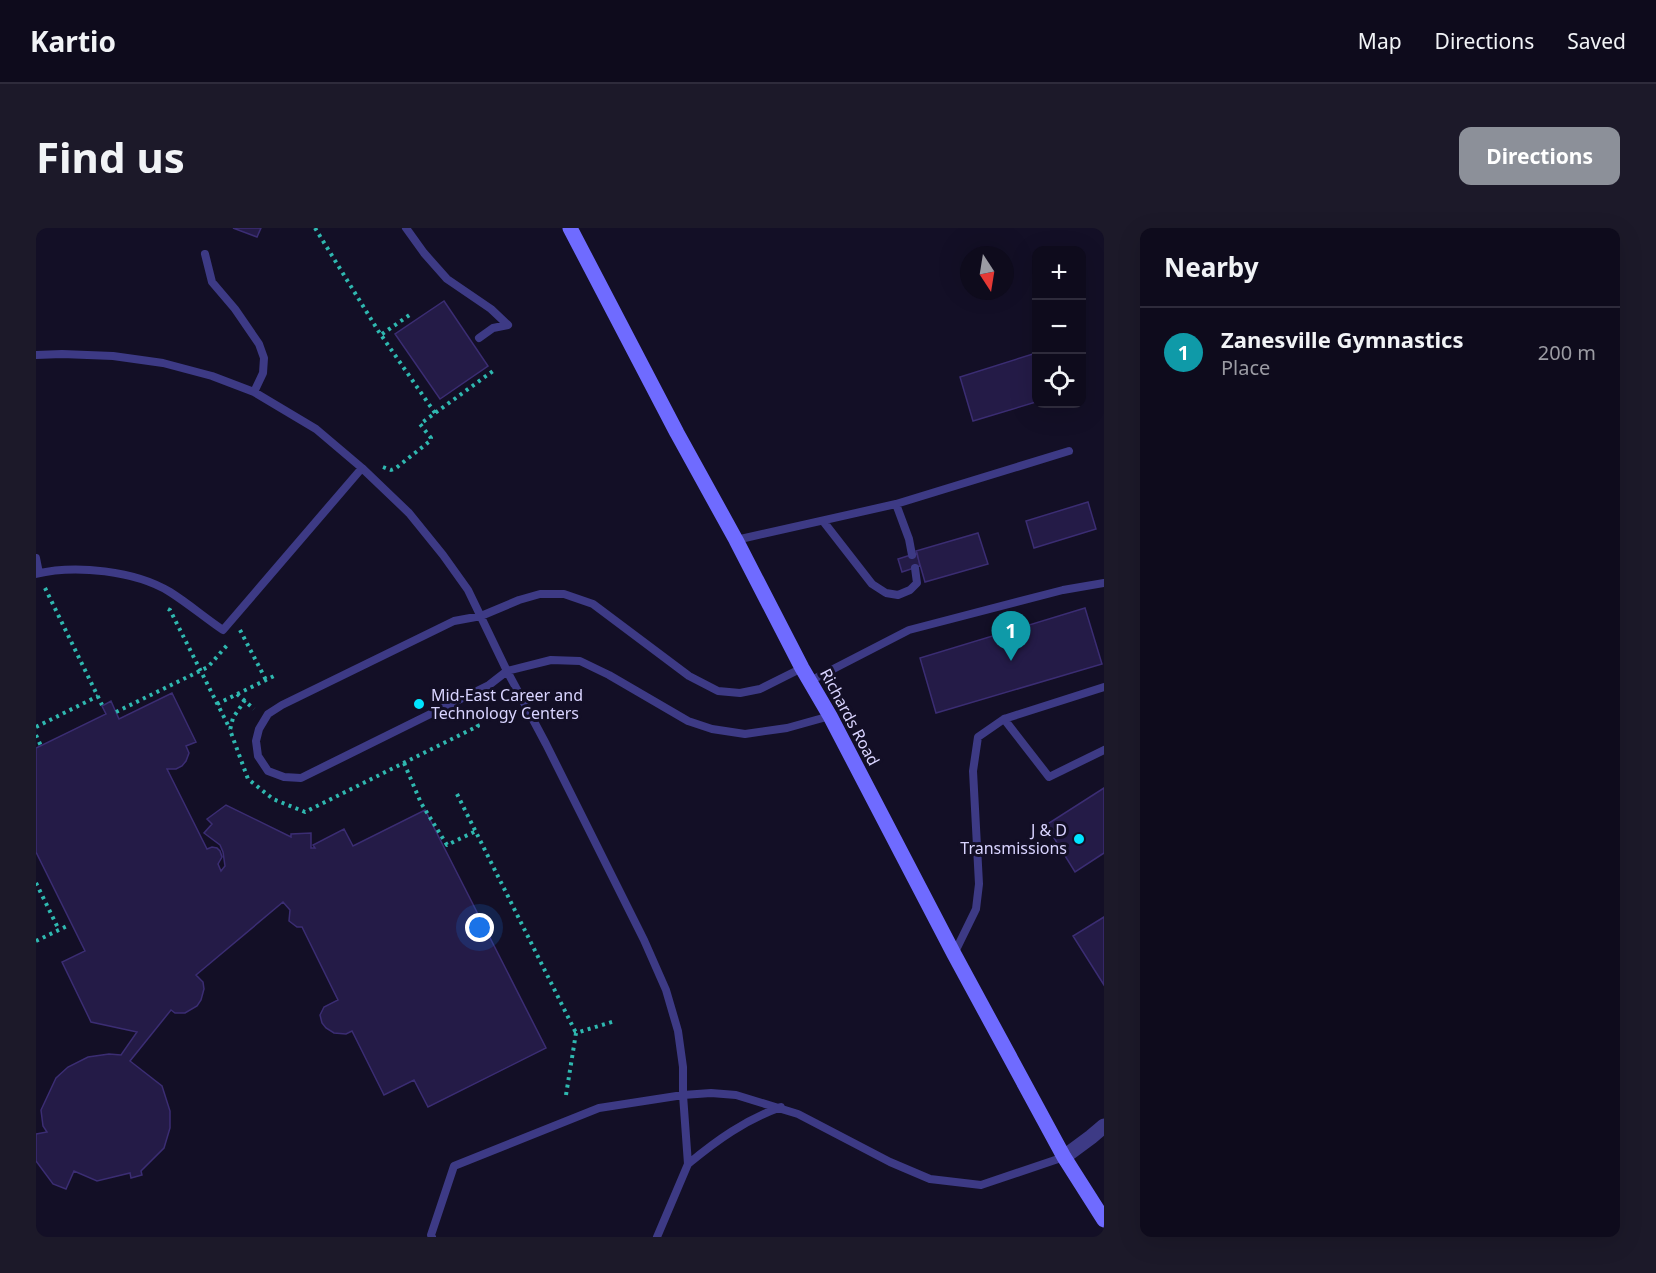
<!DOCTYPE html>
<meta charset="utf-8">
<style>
body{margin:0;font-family:"Noto Sans",sans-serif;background:#1c1929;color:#f1f3f6}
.controls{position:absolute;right:18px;top:18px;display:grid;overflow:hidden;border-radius:12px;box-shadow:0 6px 24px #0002}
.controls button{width:54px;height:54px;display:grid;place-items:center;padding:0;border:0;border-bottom:2px solid #2e2b3b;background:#0e0b1c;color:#f1f3f6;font:30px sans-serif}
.compass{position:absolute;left:924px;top:18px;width:54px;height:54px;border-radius:50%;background:#0e0b1c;box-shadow:0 6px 24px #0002;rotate:168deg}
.you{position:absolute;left:444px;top:700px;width:21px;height:21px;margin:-15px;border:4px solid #fff;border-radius:50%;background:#1a73e8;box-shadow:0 0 0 9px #1a73e833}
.badge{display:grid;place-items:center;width:39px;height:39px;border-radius:50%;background:#8c9099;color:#fff;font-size:20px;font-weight:700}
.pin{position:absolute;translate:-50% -50px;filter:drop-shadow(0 2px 3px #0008)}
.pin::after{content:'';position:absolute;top:32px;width:21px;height:18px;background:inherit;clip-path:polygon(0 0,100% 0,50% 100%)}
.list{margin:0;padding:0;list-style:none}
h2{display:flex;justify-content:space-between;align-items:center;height:78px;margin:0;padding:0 24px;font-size:26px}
h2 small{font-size:20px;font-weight:400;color:#9b9ba3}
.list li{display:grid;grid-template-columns:39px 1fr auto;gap:18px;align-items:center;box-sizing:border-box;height:90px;padding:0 24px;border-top:2px solid #2e2b3b}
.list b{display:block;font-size:22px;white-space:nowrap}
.list p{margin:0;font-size:20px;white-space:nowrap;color:#9b9ba3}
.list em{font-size:20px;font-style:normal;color:#9b9ba3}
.icon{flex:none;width:33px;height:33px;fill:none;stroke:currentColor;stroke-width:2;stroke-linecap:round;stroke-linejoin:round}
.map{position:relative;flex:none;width:1068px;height:1009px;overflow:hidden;border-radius:12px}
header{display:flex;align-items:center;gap:36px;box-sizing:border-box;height:84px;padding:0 30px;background:#0e0b1c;border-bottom:2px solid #2e2b3b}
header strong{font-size:28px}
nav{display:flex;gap:33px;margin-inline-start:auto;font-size:21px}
.intro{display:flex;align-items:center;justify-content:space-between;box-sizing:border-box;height:144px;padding:0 36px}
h1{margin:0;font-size:42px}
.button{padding:15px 27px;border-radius:12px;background:#8c9099;color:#fff;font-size:21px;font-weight:700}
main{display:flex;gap:36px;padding:0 36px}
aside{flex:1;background:#0e0b1c;border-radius:12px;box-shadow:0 6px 24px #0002}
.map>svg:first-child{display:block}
.building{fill:#241b47;stroke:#3b2d73;stroke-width:1.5}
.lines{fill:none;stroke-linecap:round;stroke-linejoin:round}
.path{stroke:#2fb8b0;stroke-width:4;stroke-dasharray:3 4.5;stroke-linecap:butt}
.lane{stroke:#3d3a85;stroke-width:8}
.street{stroke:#3d3a85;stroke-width:15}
.secondary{stroke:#6f6bff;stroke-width:15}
.poi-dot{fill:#00e5ff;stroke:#130f26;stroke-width:2}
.labels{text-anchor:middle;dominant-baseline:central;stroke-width:6;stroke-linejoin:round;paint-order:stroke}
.poi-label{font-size:16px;fill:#d9d4ff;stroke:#130f26;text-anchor:start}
.street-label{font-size:16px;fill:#d9d4ff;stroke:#130f26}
</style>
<header>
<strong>Kartio</strong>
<nav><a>Map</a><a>Directions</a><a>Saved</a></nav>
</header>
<div class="intro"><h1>Find us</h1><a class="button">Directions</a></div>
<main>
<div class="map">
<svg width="1068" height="1009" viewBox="0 0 1068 1009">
<rect width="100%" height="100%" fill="#130f26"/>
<path class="building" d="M197 0H225L221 9Z
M408 73 452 138 404 171 359 106Z
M1000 125V174L937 193 924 149Z
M1052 274 1060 301 998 320 990 293Z
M942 305 952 336 889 354 880 323Z
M881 325 884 338 866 344 862 331Z
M1049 380 1066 436 900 485 884 430Z
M136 465 160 514 150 518 153 525 150 533 146 538 140 541H131L171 621 176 619 181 620 184 623 186 629 182 636 185 643 189 638 187 624 184 617 168 605 176 596 171 591 190 577 255 609V606L275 605V620H279L277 617 308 601 317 618 389 582 510 820 392 879 378 852 348 867 316 803 310 806 298 805 290 800 286 795 284 787 288 779 302 772 266 699H261L253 693 254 682 247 674 160 747 167 754 168 761 165 772 161 778 149 785H139L135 782 94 833 126 858 134 883V900L128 920 105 943 106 947 95 950 94 945 61 953 38 943 30 961 17 956 0 933V906L11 904 7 898 5 882 20 850 32 839 52 829 73 826 85 827 101 804 55 794 26 734 49 723 0 624V520L70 486 66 478 75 473 83 491Z
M1068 560V625L1039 644 1010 597Z
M1068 689V757L1037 708Z"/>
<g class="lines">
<path class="path" d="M279 0 343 104 399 185
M346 106 375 86
M347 239 355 242 360 240 394 213 395 210 384 196 457 143
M9 360 66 477
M132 381 134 382 194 501
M204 402 230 452
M201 466 218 481
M209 472 197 490 194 502 212 551 237 571 269 584 442 498 435 482
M181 476 238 448
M80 484 172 439 193 415
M0 499 62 468
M0 507 5 518
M368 535 385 575 411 617 440 603
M421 566 540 805
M0 655 23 702
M0 713 31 698
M530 867 540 805 579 793"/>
<path class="lane" d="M370 0 388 25 411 51 455 81 472 97 457 100 443 110
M169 26 176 54 199 81 223 116 228 130 227 145 218 164
M0 127 26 126 77 128 127 135 176 148 218 164 280 201 326 240 373 285 407 327 432 362 471 443 510 516 608 712 630 762 642 803 647 839V867L652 936 621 1009
M860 276 873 311 876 327
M787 293 836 356 850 365 862 367 874 362 881 355 879 340
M700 312 860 276 1033 223
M0 330 3 345
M0 346C39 336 100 343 134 364 153 376 169 390 187 402L326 240
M766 440 724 461 704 465 682 463 653 448 557 376 528 366H504L483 372 445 388 418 393 246 477 232 486 223 501 220 513 222 528 232 543 248 549 265 550 453 457 471 443 515 432 544 433 573 447 652 493 676 501 709 506 751 500 794 488
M774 453 873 402 1027 362 1068 355
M968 491 1013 549 1068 522
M918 726 940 681 943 656 937 543 942 509 968 491 1068 459
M652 936C681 912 709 892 745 879
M396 1009 395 1007 418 938 563 880 647 867 675 865 700 867 762 886 854 934 894 951 945 957 1028 929"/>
<path class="street" d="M1028 929 1055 909 1068 898"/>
<path class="secondary" d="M534 0 641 205 700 312 766 440 794 488 918 726 1028 929 1068 992"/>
</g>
<g class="poi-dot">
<circle cx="383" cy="476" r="6"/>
<circle cx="1043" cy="611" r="6"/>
</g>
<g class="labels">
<g class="poi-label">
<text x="395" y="467">Mid-East Career and<tspan x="395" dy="18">Technology Centers</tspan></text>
<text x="1031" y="602" text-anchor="end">J &amp; D<tspan x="1031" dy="18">Transmissions</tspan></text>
</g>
<g class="street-label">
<text transform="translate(814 489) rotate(62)">Richards Road</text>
</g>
</g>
</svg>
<div class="controls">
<button>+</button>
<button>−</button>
<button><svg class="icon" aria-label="locate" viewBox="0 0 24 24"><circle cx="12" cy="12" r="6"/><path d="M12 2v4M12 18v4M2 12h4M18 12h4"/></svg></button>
</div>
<svg class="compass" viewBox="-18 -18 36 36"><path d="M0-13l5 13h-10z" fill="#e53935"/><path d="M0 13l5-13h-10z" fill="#9b9ba3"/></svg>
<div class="you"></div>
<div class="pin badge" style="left:975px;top:433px;background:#0f9aa8">1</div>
</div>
<aside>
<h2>Nearby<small></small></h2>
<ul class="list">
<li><span class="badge" style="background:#0f9aa8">1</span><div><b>Zanesville Gymnastics</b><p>Place</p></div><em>200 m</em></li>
</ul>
</aside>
</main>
